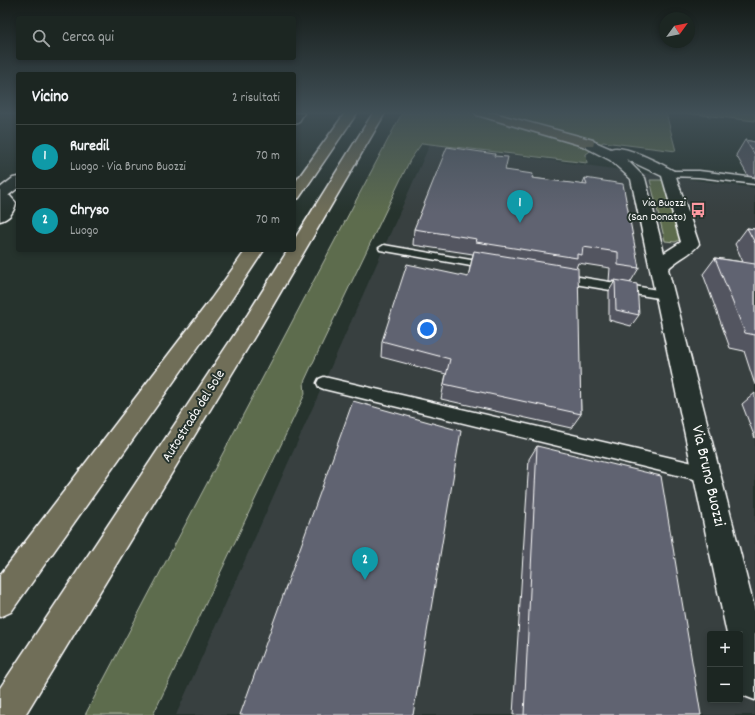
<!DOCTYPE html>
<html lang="it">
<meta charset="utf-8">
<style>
body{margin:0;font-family:Dekko,sans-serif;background:#252e2a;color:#f1f3f6}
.controls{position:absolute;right:12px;bottom:12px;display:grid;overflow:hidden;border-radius:4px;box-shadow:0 2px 6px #0003}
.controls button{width:36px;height:36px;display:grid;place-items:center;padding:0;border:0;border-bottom:1px solid #3a4340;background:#1c2622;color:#f1f3f6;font:20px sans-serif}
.compass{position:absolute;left:659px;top:12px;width:36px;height:36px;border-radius:50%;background:#1c2622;box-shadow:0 2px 6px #0003;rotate:57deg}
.you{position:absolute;left:427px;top:329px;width:14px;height:14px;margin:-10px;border:3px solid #fff;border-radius:50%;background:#1a73e8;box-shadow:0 0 0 6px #1a73e833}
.badge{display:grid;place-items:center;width:26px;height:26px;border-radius:50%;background:#2563eb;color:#fff;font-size:13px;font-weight:700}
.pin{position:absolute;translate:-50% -33px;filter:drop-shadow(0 1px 2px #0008)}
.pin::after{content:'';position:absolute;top:21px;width:14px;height:12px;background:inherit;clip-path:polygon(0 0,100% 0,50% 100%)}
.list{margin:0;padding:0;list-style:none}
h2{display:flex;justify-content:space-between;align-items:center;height:52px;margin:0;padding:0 16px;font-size:17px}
h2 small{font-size:13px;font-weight:400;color:#a0a5a5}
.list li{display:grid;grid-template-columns:26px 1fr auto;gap:12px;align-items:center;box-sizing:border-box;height:64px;padding:0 16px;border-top:1px solid #3a4340}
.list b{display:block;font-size:15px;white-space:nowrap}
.list p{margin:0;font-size:13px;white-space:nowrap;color:#a0a5a5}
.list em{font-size:13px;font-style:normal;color:#a0a5a5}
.icon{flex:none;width:22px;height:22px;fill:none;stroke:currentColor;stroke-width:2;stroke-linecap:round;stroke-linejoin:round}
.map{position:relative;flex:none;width:755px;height:715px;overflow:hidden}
.search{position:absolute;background:#1c2622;box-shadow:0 2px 6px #0003;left:16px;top:16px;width:280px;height:44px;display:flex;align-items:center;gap:10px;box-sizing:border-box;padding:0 14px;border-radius:4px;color:#a0a5a5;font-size:15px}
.panel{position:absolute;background:#1c2622;box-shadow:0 2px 6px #0003;left:16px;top:72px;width:280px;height:180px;border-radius:4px}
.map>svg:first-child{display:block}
.built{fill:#384141;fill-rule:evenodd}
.green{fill:#5d6c4e;stroke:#aeb6a6}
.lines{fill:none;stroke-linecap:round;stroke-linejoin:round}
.lane-casing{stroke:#fff;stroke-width:3}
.street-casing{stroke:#fff;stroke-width:3}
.secondary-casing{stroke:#fff;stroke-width:3}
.highway-casing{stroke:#fff;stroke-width:3}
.lane{fill:#26332d;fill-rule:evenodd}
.street{fill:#26332d;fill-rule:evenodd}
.secondary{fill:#26332d;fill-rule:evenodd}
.highway{fill:#706e59;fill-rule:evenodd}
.wall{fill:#535561;stroke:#fff}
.building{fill:#616371;stroke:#fff}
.labels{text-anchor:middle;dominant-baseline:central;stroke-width:4;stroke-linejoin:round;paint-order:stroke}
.far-poi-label{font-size:12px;fill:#fff;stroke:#26332d;text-anchor:end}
.street-label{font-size:14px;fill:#fff;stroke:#26332d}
.near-street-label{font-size:17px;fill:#fff;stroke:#26332d}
</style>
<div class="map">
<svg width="755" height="715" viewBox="0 0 755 715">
<rect width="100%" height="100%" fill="#26332d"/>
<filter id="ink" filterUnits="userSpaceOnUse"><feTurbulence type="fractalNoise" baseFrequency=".025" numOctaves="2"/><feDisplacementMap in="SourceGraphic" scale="8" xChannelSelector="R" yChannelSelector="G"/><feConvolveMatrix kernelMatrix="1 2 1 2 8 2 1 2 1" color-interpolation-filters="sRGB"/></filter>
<g filter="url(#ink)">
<path class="built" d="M430 144 755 188V715H176ZM710 634H740V700H710Z"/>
<path class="green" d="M402 113H666L676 151 603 142 586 154 587 163 422 143 410 160 310 369 304 382 305 394 153 715H85Z
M685 113H755V121Z
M650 180H661L665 183 682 239 675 242 665 241Z"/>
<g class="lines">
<defs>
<path id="lane" d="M669 171H699L755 178V184L699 177 666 176 665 174 666 172Z
M384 245 488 263 493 266 488 269 380 250 379 248Z
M561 274 664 291 668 292 670 295 668 298 664 299 557 281 555 278 557 275Z
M324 377 706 466 712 469 714 474 712 479 706 482 324 389 319 387 317 383 319 379Z"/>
<path id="street" d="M588 139 611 149C622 143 662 164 674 171L699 244C692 254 677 259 668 269L755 611V700L742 695 740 689V634H727L631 179 610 160 583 146 582 143 583 140ZM626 159 662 176 681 242 664 253 645 178Z
M18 177V188L5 198 0 200V188L13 178Z"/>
<path id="secondary" d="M294 113H304L298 123 294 124Z
M0 192 10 196 16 203C14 212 9 219 0 221Z"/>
<path id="highway" d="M345 113H357L299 198 294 200V184Z
M373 113H385L262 324 25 715H0V688L248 314 288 250H294V240Z
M475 113H494L593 140 594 143 593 146H583L477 115Z
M246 250H264L225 309 11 612 0 617V575L211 299Z"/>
</defs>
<use href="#lane" class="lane-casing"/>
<use href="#street" class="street-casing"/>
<use href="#secondary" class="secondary-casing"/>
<use href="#highway" class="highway-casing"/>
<use href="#lane" class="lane"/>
<use href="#street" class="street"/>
<use href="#secondary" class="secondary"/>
<use href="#highway" class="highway"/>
</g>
<path class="wall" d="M745 140 755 142V177L748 176 736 155Z
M495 154 494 156 505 170 532 178 582 185 585 178 639 268 630 283 639 315 631 326 609 320V291L615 281H609L610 268 578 263 576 268 581 414 571 428 441 399 446 374 381 357 382 341 468 277 473 254 413 245 414 229Z
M747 228 755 229V385L744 351 730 348 703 274 715 258 743 262 735 244Z
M755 393V438L742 404Z
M537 446 701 715H513L529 459Z"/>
<path class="building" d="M745 140 755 142V155Z
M447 147 495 154 494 156 508 157 505 170 533 174 532 178 587 185 585 178 623 184 639 268 618 265V252L583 247 582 255 577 254V258L476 242 477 239 414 229Z
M747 228 755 229V243Z
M474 251 578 268 581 414 444 384 450 359 382 341 407 264 468 277Z
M715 258 755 264V335L745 333Z
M615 280 637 284 639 315 616 310Z
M353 401 461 431 413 715H240Z
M537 446 661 476 701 715H524Z"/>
</g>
<linearGradient id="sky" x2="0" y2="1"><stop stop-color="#151c19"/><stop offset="0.53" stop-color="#415057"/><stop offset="1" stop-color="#415057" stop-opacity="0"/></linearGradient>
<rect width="755" height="213" fill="url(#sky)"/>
<defs>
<symbol id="bus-bare" viewBox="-9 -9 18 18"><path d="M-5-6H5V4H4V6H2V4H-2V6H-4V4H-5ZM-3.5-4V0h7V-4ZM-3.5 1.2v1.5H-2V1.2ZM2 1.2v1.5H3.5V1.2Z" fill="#ff9aa2" stroke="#26332d" stroke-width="2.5" paint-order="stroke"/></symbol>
</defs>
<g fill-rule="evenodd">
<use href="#bus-bare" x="687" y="199" width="22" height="22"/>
</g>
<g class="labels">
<g class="far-poi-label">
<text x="686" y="203">Via Buozzi<tspan x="686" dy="14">(San Donato)</tspan></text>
</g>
<g class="street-label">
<text transform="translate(194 416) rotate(-58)">Autostrada del Sole</text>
</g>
<g class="near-street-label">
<text transform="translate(707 476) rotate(77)">Via Bruno Buozzi</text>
</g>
</g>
</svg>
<div class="controls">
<button>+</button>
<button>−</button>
</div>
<svg class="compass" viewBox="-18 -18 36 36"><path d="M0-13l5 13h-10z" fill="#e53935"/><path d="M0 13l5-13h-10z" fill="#a0a5a5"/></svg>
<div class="you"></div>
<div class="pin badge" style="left:520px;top:223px;background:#0f9aa8">1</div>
<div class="pin badge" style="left:365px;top:580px;background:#0f9aa8">2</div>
<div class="search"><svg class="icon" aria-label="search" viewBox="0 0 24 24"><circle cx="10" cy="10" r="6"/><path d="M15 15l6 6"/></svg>Cerca qui</div>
<section class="panel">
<h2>Vicino<small>2 risultati</small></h2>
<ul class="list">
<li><span class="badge" style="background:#0f9aa8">1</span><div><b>Ruredil</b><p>Luogo · Via Bruno Buozzi</p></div><em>70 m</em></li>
<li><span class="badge" style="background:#0f9aa8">2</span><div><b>Chryso</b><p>Luogo</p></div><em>70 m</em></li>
</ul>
</section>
</div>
